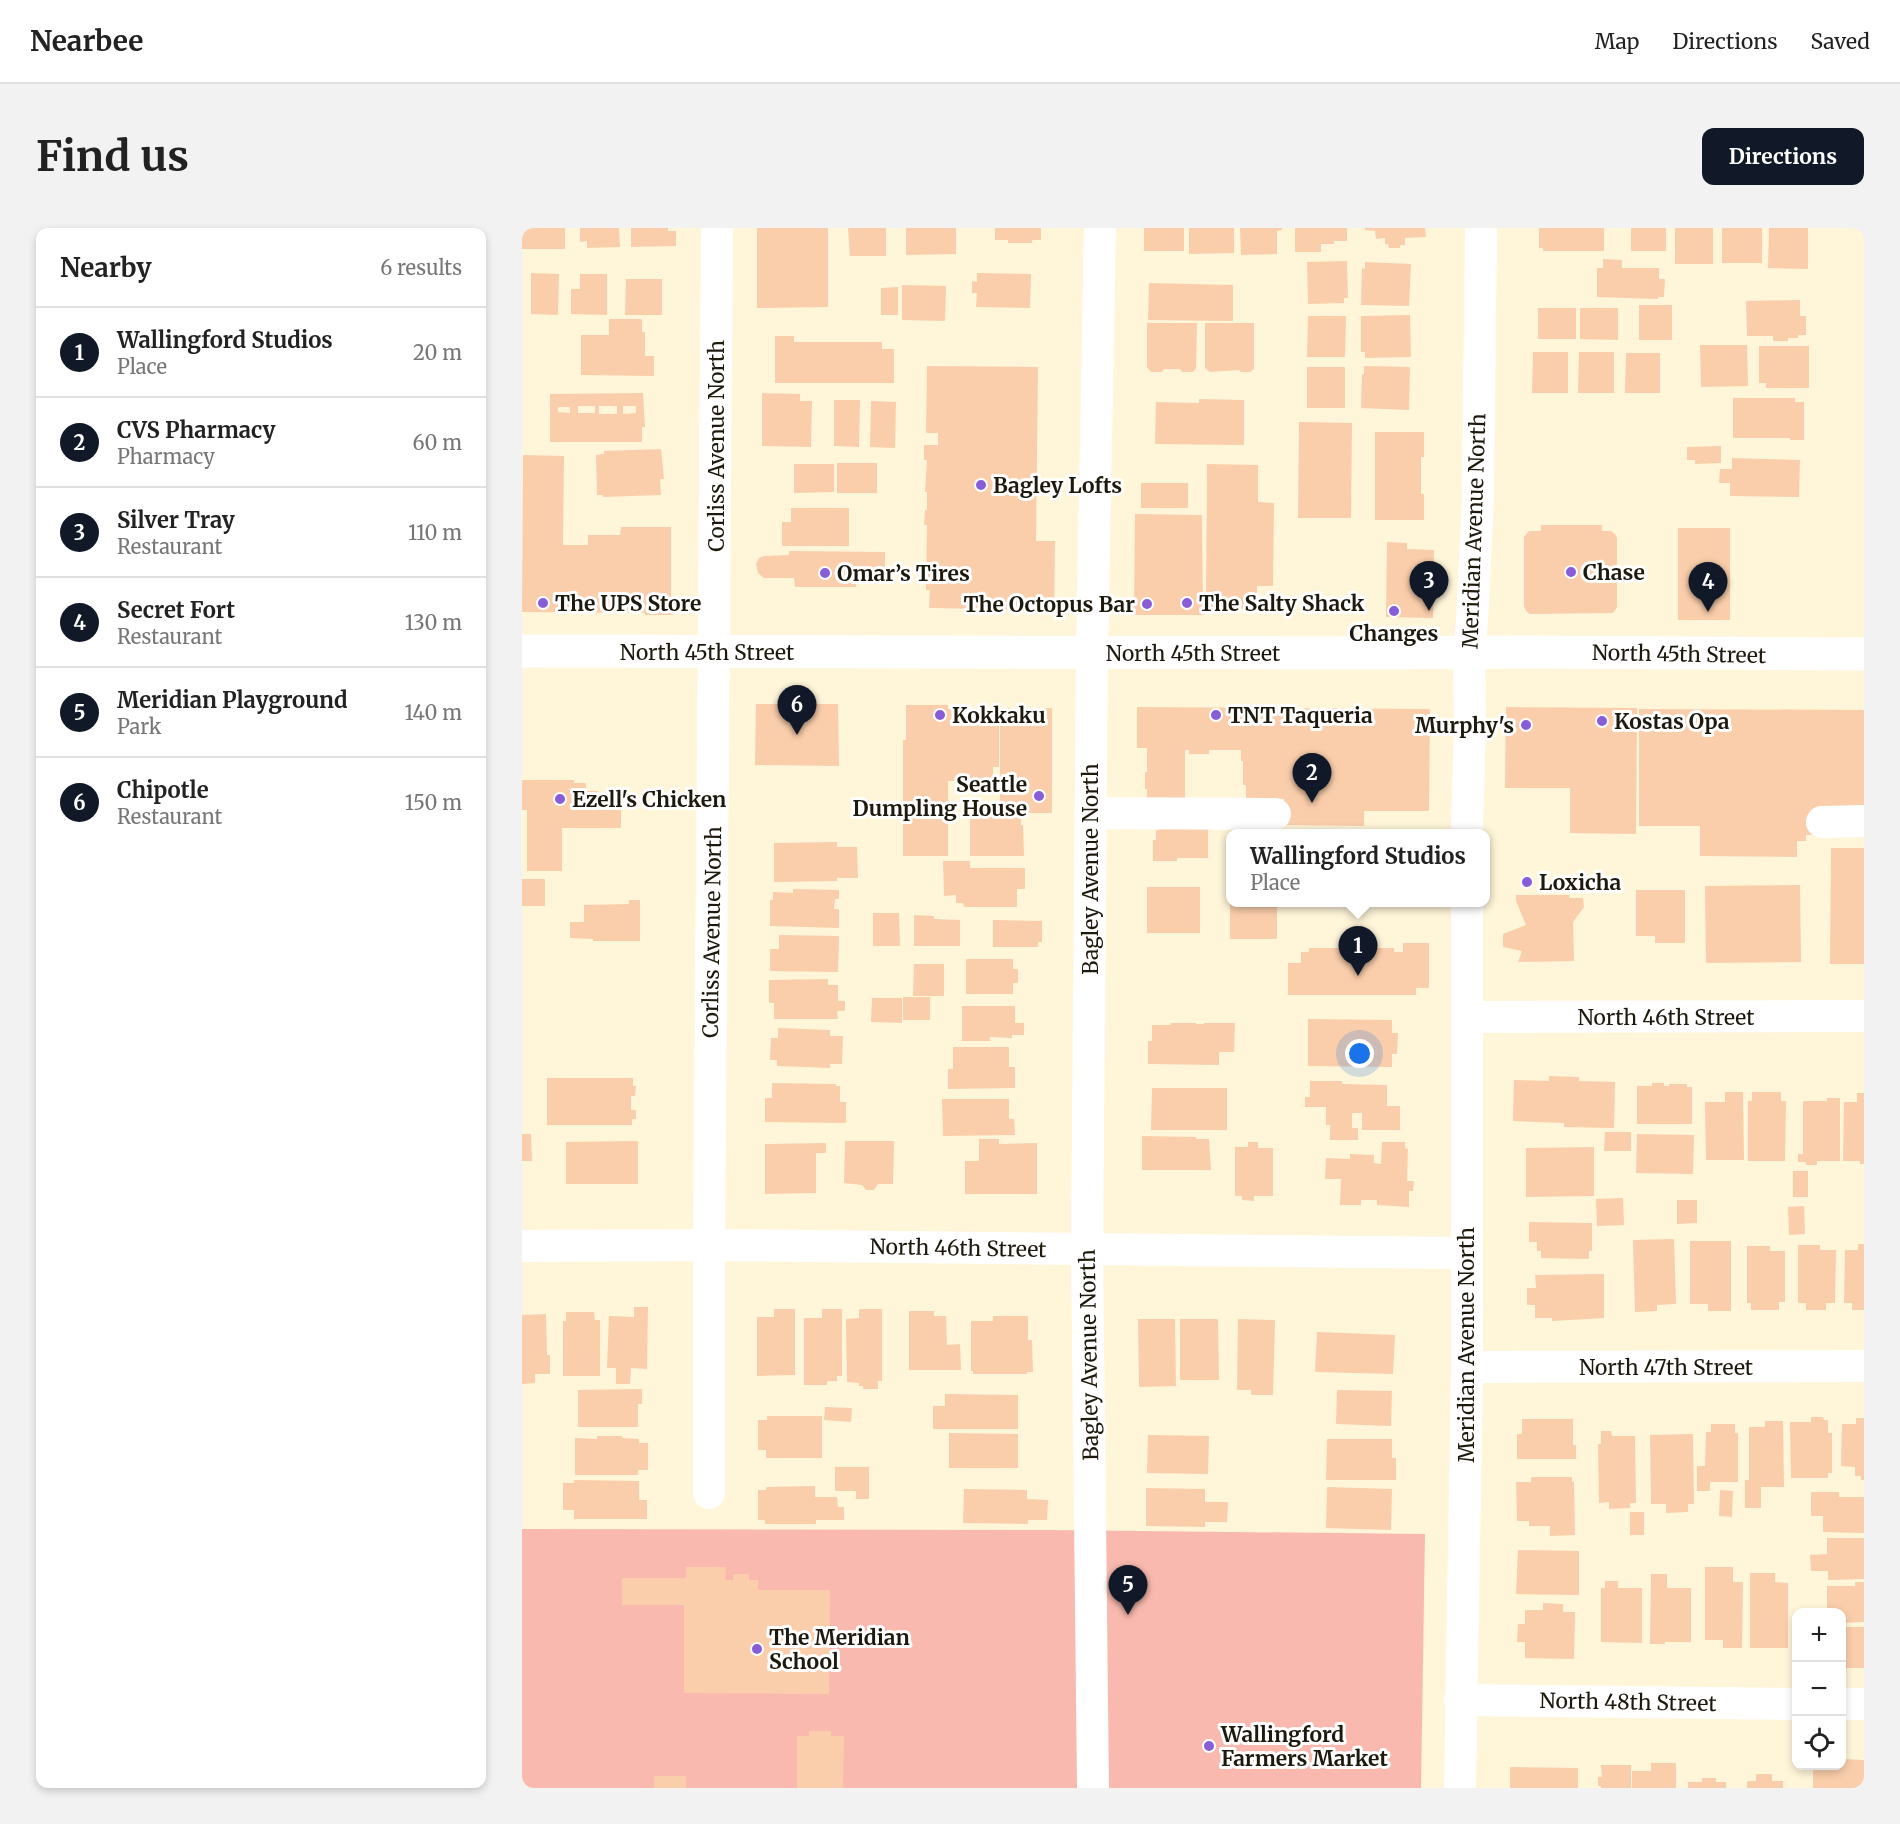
<!DOCTYPE html>
<meta charset="utf-8">
<style>
body{margin:0;font-family:Merriweather,serif;background:#f2f2f2;color:#222}
.controls{position:absolute;right:18px;bottom:18px;display:grid;overflow:hidden;border-radius:12px;box-shadow:0 3px 9px #0003}
.controls button{width:54px;height:54px;display:grid;place-items:center;padding:0;border:0;border-bottom:2px solid #e0e0e0;background:#fff;color:#222;font:30px sans-serif}
.you{position:absolute;left:838px;top:826px;width:21px;height:21px;margin:-15px;border:4px solid #fff;border-radius:50%;background:#1a73e8;box-shadow:0 0 0 9px #1a73e833}
.badge{display:grid;place-items:center;width:39px;height:39px;border-radius:50%;background:#111827;color:#fff;font-size:20px;font-weight:700}
.pin{position:absolute;translate:-50% -50px;filter:drop-shadow(0 2px 3px #0008)}
.pin::after{content:'';position:absolute;top:32px;width:21px;height:18px;background:inherit;clip-path:polygon(0 0,100% 0,50% 100%)}
.popup{position:absolute;left:704px;top:601px;width:264px;height:78px;box-sizing:border-box;display:grid;place-content:center;border-radius:12px;background:#fff;filter:drop-shadow(0 2px 4px #0005);font-size:20px;white-space:nowrap;color:#767676}
.popup b{font-size:22px;color:#222}
.popup::after{content:'';position:absolute;left:50%;top:100%;margin-left:-12px;border:12px solid transparent;border-top-color:#fff}
.list{margin:0;padding:0;list-style:none}
h2{display:flex;justify-content:space-between;align-items:center;height:78px;margin:0;padding:0 24px;font-size:26px}
h2 small{font-size:20px;font-weight:400;color:#767676}
.list li{display:grid;grid-template-columns:39px 1fr auto;gap:18px;align-items:center;box-sizing:border-box;height:90px;padding:0 24px;border-top:2px solid #e0e0e0}
.list b{display:block;font-size:22px;white-space:nowrap}
.list p{margin:0;font-size:20px;white-space:nowrap;color:#767676}
.list em{font-size:20px;font-style:normal;color:#767676}
.icon{flex:none;width:33px;height:33px;fill:none;stroke:currentColor;stroke-width:2;stroke-linecap:round;stroke-linejoin:round}
.map{position:relative;flex:none;width:1342px;height:1560px;overflow:hidden;border-radius:12px}
header{display:flex;align-items:center;gap:36px;box-sizing:border-box;height:84px;padding:0 30px;background:#fff;border-bottom:2px solid #e0e0e0}
header strong{font-size:28px}
nav{display:flex;gap:33px;margin-inline-start:auto;font-size:21px}
.intro{display:flex;align-items:center;justify-content:space-between;box-sizing:border-box;height:144px;padding:0 36px}
h1{margin:0;font-size:42px}
.button{padding:15px 27px;border-radius:12px;background:#111827;color:#fff;font-size:21px;font-weight:700}
main{display:flex;gap:36px;padding:0 36px}
aside{flex:1;background:#fff;border-radius:12px;box-shadow:0 3px 9px #0003}
.map>svg:first-child{display:block}
.green{fill:#fab9ae}
.building{fill:#faceab;fill-rule:evenodd}
.lines{fill:none;stroke-linecap:round;stroke-linejoin:round}
.minor{stroke:#fff;stroke-width:32}
.major{stroke:#fff;stroke-width:33}
.poi-dot{fill:#885dd7;stroke:#fff;stroke-width:2}
.labels{text-anchor:middle;dominant-baseline:central;stroke-width:6;stroke-linejoin:round;paint-order:stroke}
.street-label{font-size:21px;fill:#1e190d;stroke:#fff}
.poi-label{font-size:21px;font-weight:bold;fill:#1e190d;stroke:#fff;text-anchor:start}
</style>
<header>
<strong>Nearbee</strong>
<nav><a>Map</a><a>Directions</a><a>Saved</a></nav>
</header>
<div class="intro"><h1>Find us</h1><a class="button">Directions</a></div>
<main>
<aside>
<h2>Nearby<small>6 results</small></h2>
<ul class="list">
<li><span class="badge">1</span><div><b>Wallingford Studios</b><p>Place</p></div><em>20 m</em></li>
<li><span class="badge">2</span><div><b>CVS Pharmacy</b><p>Pharmacy</p></div><em>60 m</em></li>
<li><span class="badge">3</span><div><b>Silver Tray</b><p>Restaurant</p></div><em>110 m</em></li>
<li><span class="badge">4</span><div><b>Secret Fort</b><p>Restaurant</p></div><em>130 m</em></li>
<li><span class="badge">5</span><div><b>Meridian Playground</b><p>Park</p></div><em>140 m</em></li>
<li><span class="badge">6</span><div><b>Chipotle</b><p>Restaurant</p></div><em>150 m</em></li>
</ul>
</aside>
<div class="map">
<svg width="1342" height="1560" viewBox="0 0 1342 1560">
<rect width="100%" height="100%" fill="#fff5d9"/>
<path class="green" d="M0 1301 526 1302 903 1306 899 1560H0Z"/>
<path class="building" d="M0 0H43V21H0Z
M58 0H97L98 19 65 20V13L58 14Z
M109 0H146V3H154V18L109 19Z
M235 0H306V79L235 80Z
M326 0H364V28H328Z
M384 0H434V26L384 27Z
M473 0H519V12H510V15H486V12H473Z
M622 0H662V23H622Z
M667 0H712V25L667 26Z
M718 0H760V2L755 3V26L719 27Z
M773 0H825V13H812V16H799V24H773Z
M843 0H903L904 9 883 10V17H878V20H867L866 16H863V10L854 11 853 3 843 2Z
M1017 0H1082V23H1021V20H1017Z
M1109 0H1144V23H1109Z
M1153 0H1191V36H1153Z
M1200 0H1240V35H1200Z
M1247 0H1286V41L1246 40Z
M1081 31 1100 32V40H1137V51H1143L1142 69H1136V71L1075 69V40H1081Z
M825 33 826 70H822V75L786 76 785 34Z
M843 34 889 36 887 78 839 77 840 40 843 41Z
M9 45 37 46 36 87 9 86Z
M455 45 509 46 508 80 454 79 455 65H450V53L455 54Z
M58 46H85V87L49 86V61H58Z
M104 51H140V87H103Z
M627 55 711 57V93L626 92Z
M380 57 424 58 423 93 380 92Z
M376 59V87H359V60Z
M1278 72V88H1284V107H1276V110H1266V113H1251V108H1225L1224 73Z
M1117 77H1150V112H1117Z
M1016 80H1054V111H1016Z
M1058 80H1096V112L1058 111Z
M888 87 889 129 843 130V124H839V88Z
M786 88H824L823 129H785Z
M87 91H120V104H123V128H132V148L59 147V107H87Z
M625 95H675L674 140 671 144H660L658 141H642L640 144H629L625 139Z
M683 95H732V141L728 144H719L717 142 688 144 683 140Z
M253 108H272V114H360V121H372V155H253Z
M1178 117H1225L1226 158 1179 159Z
M1237 118H1287V160H1244V155H1237Z
M1011 124H1046V165H1010Z
M1057 124H1092V165H1056Z
M1104 125H1138V165H1103Z
M405 138 516 139 514 313H533L532 382 407 380 408 362H404L405 297H402L403 282H405V264H403L405 232H402V217H416V205H404Z
M842 138 888 139 887 182 839 180 840 146H842Z
M785 139H823V180H785Z
M121 165 123 199H120V214H28V166ZM56 178H73V185H56ZM77 178H95V186H77ZM101 178H114V185L101 186ZM36 179H48V185L36 184Z
M240 165 278 166V173H290L289 219 240 218Z
M1211 170H1273V174H1282V212H1268V210H1211Z
M677 171 722 172V217L633 216 634 174 677 175Z
M312 172H338L337 219 312 218Z
M349 173 374 174 373 220 348 219Z
M777 194 830 195 829 290H776Z
M853 204H902V229H899V266H902V292H853Z
M1199 218V235L1173 236V232H1165V219Z
M139 221 142 251H138L139 267 81 269V267H75L74 227 82 226V223Z
M1 227 42 228 41 317H66V307H98L99 299H149V371H151V387H123V385L0 384Z
M1210 230 1278 232 1277 269 1208 268V255H1197L1198 241H1210Z
M315 235H355V265H315Z
M272 236H312V264L272 265Z
M685 236 736 237V274L752 275 751 358H735V381H684Z
M619 255H666V280H619Z
M269 280H327V318H260V294H269Z
M613 286 680 287 681 387H612Z
M1019 297H1080V303H1089L1093 306 1095 310V379L1091 385 1008 386 1004 383 1002 378V309L1007 303H1019Z
M1156 300H1208V392H1156Z
M865 314 885 315V321L912 322 911 390 864 389Z
M267 323 363 324V356L334 355V359H273L272 350H242L236 345 234 336 237 330 242 328 267 327Z
M234 476H316L317 538 233 537Z
M384 477H426V481H477V539H471V553H426V628H381V512H384Z
M615 479 908 481 907 583H842V598L762 597V571L724 570V557H721V533H719V522H687V526H667V522H663V578H625V561H623V544H625V520H615Z
M984 479 1115 480 1114 606 1048 605V560H983Z
M478 480H530V585H478Z
M1117 481 1342 482V586L1290 585V607H1284V613H1275V629L1178 628V598H1117Z
M0 552H52V555H64V563H76V579H65V582H99V600H40V643H5V582H0Z
M499 587V597H501L502 628H448V588Z
M638 598 686 601V630H655V633H631V612H634V602H637Z
M726 598H751V606H726Z
M315 614V619H335L336 650H315V653L252 654V615Z
M1309 620H1342V736H1308Z
M421 633H448V640H503V661H495V679H442L441 675H434V667L422 668Z
M0 651H23V678H0Z
M1278 657 1279 734 1184 735 1183 658Z
M625 659H678V705H625Z
M271 661 317 662V671H313L312 681H317V700L248 698V672H251V664L271 665Z
M1114 662H1163V715H1133V708H1114Z
M994 667H1048L1047 670H1061L1062 679 1051 694 1052 733 996 734 1000 723 981 719V706L1004 697 994 673Z
M107 672H118V713H71V711L48 710V694H62V677L107 676Z
M708 674H755V711H708Z
M351 685H377L378 718H351Z
M392 687 412 688V691L438 692V718H392Z
M471 692 520 693V714H516V719H471Z
M257 707 317 708 316 744 248 743V721H257Z
M881 715H907V760H894V767H766V735H779V724H787V720H820V724H839V720H872V724H881Z
M444 731H491V741H496V755H491V766H444Z
M392 736H422V768H391Z
M306 751V757H316V773H323V783H315L316 791H252V775H247V752Z
M381 769H408V792H381Z
M350 770H380V795L349 794Z
M440 778H493V795H502V807H490V810L468 809V813H440Z
M786 791 870 792V805H876L875 826H870V839L786 838Z
M649 795H674V796H682V795H713L712 824H697V837L626 836V813H630V797H649Z
M256 800 308 802V808H321L320 836H308V840L255 838V832H248L249 810H256Z
M431 819H487V839H493V860L426 861V841H431Z
M1027 848 1057 849V853L1093 854 1092 900 1042 899V895L991 893 992 852 1027 853Z
M25 850H111V858H114L113 868H109V882H114V891H110V897H25Z
M788 853H820V856L865 857V878H878V902H840V885H830V900H836V912H808V897H804V879H783V869H788Z
M250 855 314 856V858H318V874H324V895L243 894V870H250Z
M1130 855H1142V858H1147V856H1165V859H1170V896H1115V858H1130Z
M630 860H705V902H629Z
M1203 864H1221L1222 932H1184L1183 874H1203Z
M1230 864H1259V873H1264L1263 933H1226V873H1230Z
M1335 865H1342V936H1338V933H1321L1322 874H1335Z
M1305 870H1318V933H1295V937H1284V934H1276V926H1281V873H1305Z
M420 871H487V891H492L493 907 421 908Z
M1083 904H1109V923H1082Z
M0 906H9L10 933H0Z
M1115 906 1172 907 1171 946 1114 945Z
M620 908 674 909V911H687L689 942H620Z
M457 911H477V916L515 915V966H443V933H457Z
M116 913V956H44V914Z
M323 913H372L371 956H356L352 962H344L340 957 322 955Z
M726 914H736V920H751V968H732V973L720 972V968H713V919H726Z
M860 914H883V920L886 921 885 953H892L891 963H887V979L855 977V972H839V977H818L819 951H803L804 930 828 931V926L852 927V935L859 936Z
M304 915V925H294V965L243 966V916Z
M1072 919V968L1004 969V920Z
M1271 943H1286V969H1271Z
M1101 970 1102 997 1075 998 1074 971Z
M1155 972H1175V995L1155 996Z
M1282 978 1283 1006 1267 1007 1266 979Z
M1007 994 1070 995V1023H1067V1031L1019 1030V1023H1015V1014H1007Z
M1152 1011 1154 1076 1135 1077V1083L1113 1084 1111 1012Z
M1168 1013H1209V1083H1186V1076H1168Z
M1336 1016H1342V1082H1330V1075H1322L1323 1022H1336Z
M1276 1017H1298V1022H1314L1313 1075H1304V1082H1284V1075H1276Z
M1225 1018H1248V1023H1263V1074H1257V1082H1229V1075H1225Z
M1082 1046V1090L1030 1093V1090H1013V1077H1005V1060H1014L1013 1047Z
M112 1079H126L125 1141 109 1140 108 1156H94V1140H85L87 1088 112 1089Z
M252 1081H273V1147L235 1148V1089H252Z
M300 1081H320V1148H315V1153H305V1157H282V1090H300Z
M337 1081H360V1153H356V1161H341V1158H337V1155L325 1154 324 1091 337 1090Z
M387 1083H412V1088H424L425 1117 438 1116 439 1142H387Z
M44 1084H72L73 1092H78V1148H41V1093H44Z
M24 1086 25 1127H28V1146H13V1155L0 1156V1087Z
M471 1088H506V1112H510L511 1144H505V1146H451V1143H449V1093H471Z
M616 1091H653L654 1158 617 1159Z
M658 1091H696L697 1152H658Z
M716 1091 753 1092 751 1167H729V1162H715Z
M795 1104 873 1107 871 1146 793 1144Z
M120 1161V1176H116V1199H56V1162Z
M815 1162 870 1163 869 1198 814 1196Z
M423 1166 496 1167V1201H411V1178H423Z
M303 1179 330 1180 329 1194 302 1192Z
M245 1188H300V1230H244V1222H236V1192H245Z
M1289 1189H1301L1302 1192H1306V1205H1310V1245H1306V1250H1269L1268 1194H1289Z
M1334 1190H1342V1252H1339V1248H1333V1239L1319 1238 1320 1196H1334Z
M1000 1191H1051V1217H1054V1231H995V1206H1000Z
M1243 1193H1261L1262 1259H1239V1280H1223V1252H1227V1199H1243Z
M1189 1196H1213V1205H1216V1254H1188V1263H1175V1238H1183L1184 1204H1189Z
M1079 1203H1089L1090 1208H1113L1114 1275H1108V1280L1087 1281V1274L1077 1275 1076 1216H1079Z
M427 1205 496 1206V1240H427Z
M1171 1206 1172 1276H1166V1284L1144 1285V1276H1129L1128 1207Z
M626 1207 687 1208 686 1246 625 1245Z
M75 1208H100V1210L117 1211V1215H126V1242H116V1247H53V1210L75 1211Z
M805 1211H870V1230H874V1252H804Z
M313 1239H347V1271H334V1263H313Z
M1009 1249H1050V1254H1052L1053 1307 1028 1308V1298H1007V1293H995L994 1254H1009Z
M52 1252 117 1253V1272H125V1291H52V1282H41V1255H52Z
M293 1258V1269H315L316 1279H322V1292H294V1296H243V1292H236V1262H244V1259Z
M805 1259 870 1261 869 1302 804 1300Z
M624 1260 683 1261V1274H706L705 1294H683V1299L624 1298Z
M442 1261 505 1262V1271L526 1272 525 1292H506V1296L441 1295Z
M1198 1262 1211 1263 1210 1289 1197 1288Z
M1289 1264H1317V1269H1342V1305L1301 1304V1288H1289Z
M1108 1284H1122V1307H1108Z
M1305 1310H1342V1351L1306 1352V1343H1289L1288 1327 1305 1326Z
M996 1322 1057 1323V1367L994 1366Z
M164 1339H204L203 1352H211V1346H227V1352H236V1362H308L307 1466 162 1465V1377H100V1350H164Z
M1183 1339H1211V1354H1221L1220 1420H1201V1412H1183Z
M1228 1345H1253V1354L1266 1355V1420H1228Z
M1129 1346H1145V1360H1169V1414H1143V1416H1128Z
M1083 1353H1096V1360H1120V1415L1079 1414V1360H1083Z
M1333 1354H1342V1394L1320 1395V1384H1305V1358H1333Z
M1021 1375 1041 1376V1384H1053L1052 1431 1003 1430V1414H995L996 1396H1003V1382H1021Z
M1320 1399H1342V1440H1320Z
M287 1503H309V1508H322L321 1560H275V1508H287Z
M1320 1531 1342 1532V1560H1291V1538H1320Z
M1129 1535H1154V1560H1110V1543H1129Z
M1079 1537H1109V1560H1079V1558H1076V1549H1080Z
M988 1539 1056 1540V1560H988Z
M1234 1546H1250V1553H1261V1560H1225V1553H1234Z
M132 1548H164V1560H132Z
M1180 1550H1194V1554H1204V1560H1166V1554H1180Z"/>
<g class="lines">
<path class="minor" d="M568 585 753 586
M1300 594 1342 593
M945 606 948 491 947 425 950 394 956 269 959 0
M945 789 1342 788
M0 1018 187 1017 944 1025
M945 1139 1342 1138
M187 1265V1017L195 0
M938 1472 1274 1476
M1320 1476H1342
M571 1560 565 1021 570 425 578 0
M938 1560 945 1139V674"/>
<path class="major" d="M0 423 841 425 999 424 1342 426"/>
</g>
<g class="poi-dot">
<circle cx="459" cy="257" r="6"/>
<circle cx="1049" cy="344" r="6"/>
<circle cx="303" cy="345" r="6"/>
<circle cx="21" cy="375" r="6"/>
<circle cx="665" cy="375" r="6"/>
<circle cx="625" cy="376" r="6"/>
<circle cx="872" cy="383" r="6"/>
<circle cx="418" cy="487" r="6"/>
<circle cx="694" cy="487" r="6"/>
<circle cx="1080" cy="493" r="6"/>
<circle cx="1004" cy="497" r="6"/>
<circle cx="517" cy="568" r="6"/>
<circle cx="38" cy="571" r="6"/>
<circle cx="1005" cy="654" r="6"/>
<circle cx="235" cy="1421" r="6"/>
<circle cx="687" cy="1518" r="6"/>
</g>
<g class="labels">
<g class="street-label">
<text transform="translate(194 218) rotate(-90)">Corliss Avenue North</text>
<text transform="translate(952 303) rotate(-88)">Meridian Avenue North</text>
<text x="185" y="424">North 45th Street</text>
<text x="671" y="425">North 45th Street</text>
<text transform="translate(1157 426) rotate(1)">North 45th Street</text>
<text transform="translate(568 641) rotate(-90)">Bagley Avenue North</text>
<text transform="translate(190 704) rotate(-89)">Corliss Avenue North</text>
<text x="1144" y="789">North 46th Street</text>
<text transform="translate(436 1020) rotate(1)">North 46th Street</text>
<text transform="translate(944 1117) rotate(-90)">Meridian Avenue North</text>
<text transform="translate(567 1127) rotate(-91)">Bagley Avenue North</text>
<text x="1144" y="1139">North 47th Street</text>
<text transform="translate(1106 1474) rotate(1)">North 48th Street</text>
</g>
<g class="poi-label">
<text x="471" y="257">Bagley Lofts</text>
<text x="1061" y="344">Chase</text>
<text x="315" y="345">Omar’s Tires</text>
<text x="33" y="375">The UPS Store</text>
<text x="677" y="375">The Salty Shack</text>
<text x="613" y="376" text-anchor="end">The Octopus Bar</text>
<text x="872" y="405" text-anchor="middle">Changes</text>
<text x="430" y="487">Kokkaku</text>
<text x="706" y="487">TNT Taqueria</text>
<text x="1092" y="493">Kostas Opa</text>
<text x="992" y="497" text-anchor="end">Murphy's</text>
<text x="505" y="556" text-anchor="end">Seattle<tspan x="505" dy="24">Dumpling House</tspan></text>
<text x="50" y="571">Ezell's Chicken</text>
<text x="1017" y="654">Loxicha</text>
<text x="247" y="1409">The Meridian<tspan x="247" dy="24">School</tspan></text>
<text x="699" y="1506">Wallingford<tspan x="699" dy="24">Farmers Market</tspan></text>
</g>
</g>
</svg>
<div class="controls">
<button>+</button>
<button>−</button>
<button><svg class="icon" aria-label="locate" viewBox="0 0 24 24"><circle cx="12" cy="12" r="6"/><path d="M12 2v4M12 18v4M2 12h4M18 12h4"/></svg></button>
</div>
<div class="you"></div>
<div class="pin badge" style="left:836px;top:748px">1</div>
<div class="popup"><b>Wallingford Studios</b>Place</div>
<div class="pin badge" style="left:790px;top:575px">2</div>
<div class="pin badge" style="left:907px;top:383px">3</div>
<div class="pin badge" style="left:1186px;top:384px">4</div>
<div class="pin badge" style="left:606px;top:1387px">5</div>
<div class="pin badge" style="left:275px;top:507px">6</div>
</div>
</main>
